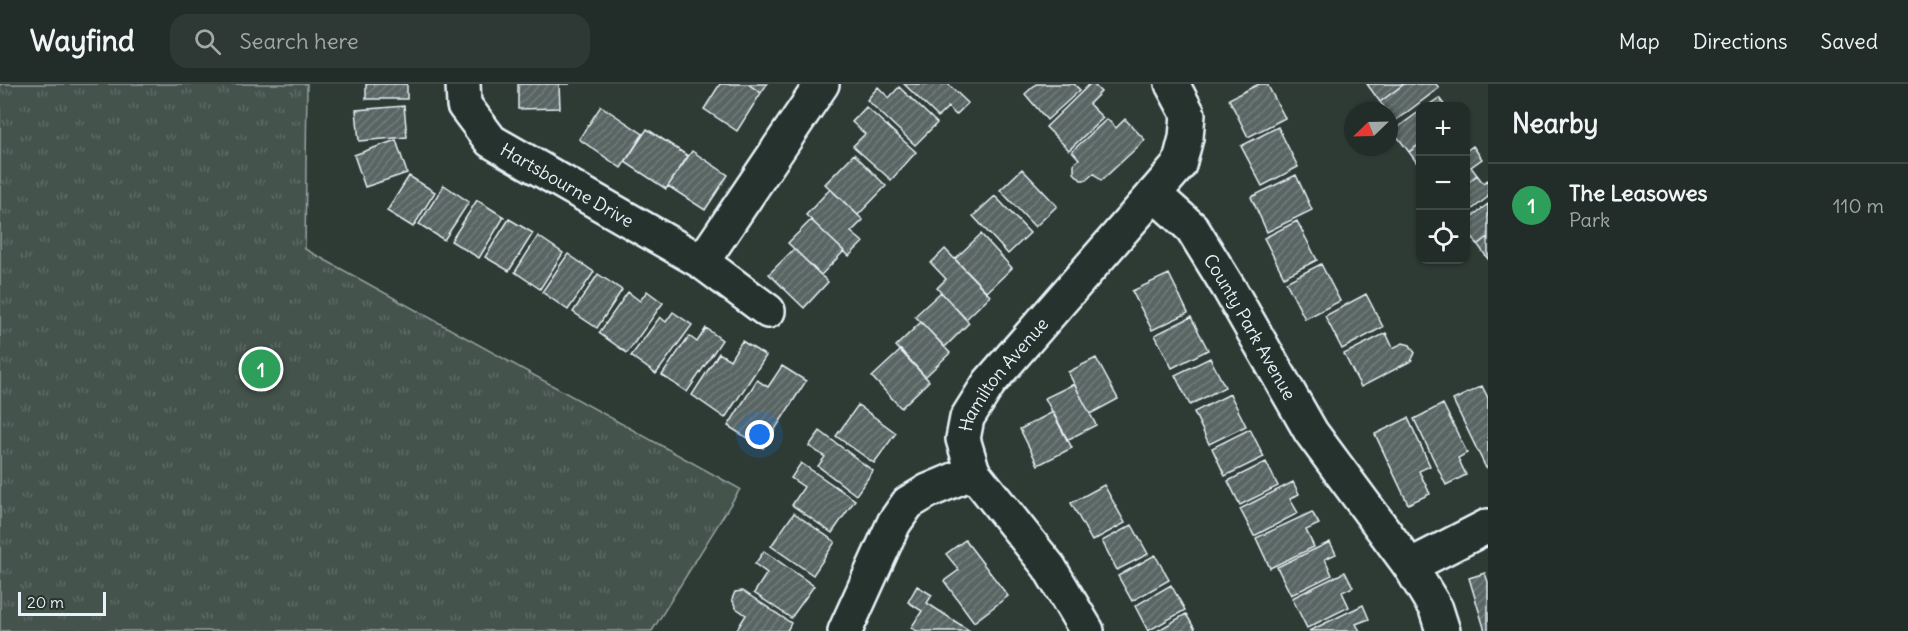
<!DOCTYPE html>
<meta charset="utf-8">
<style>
body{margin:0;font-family:Delius,sans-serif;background:#2e3834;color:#f1f3f6}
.controls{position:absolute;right:18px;top:18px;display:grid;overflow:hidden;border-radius:12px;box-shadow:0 2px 4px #0004}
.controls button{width:54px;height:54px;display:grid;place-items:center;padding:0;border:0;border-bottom:2px solid #3f4845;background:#222c28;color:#f1f3f6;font:30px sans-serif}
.compass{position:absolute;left:1344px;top:18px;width:54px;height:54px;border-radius:50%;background:#222c28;box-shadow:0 2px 4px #0004;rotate:247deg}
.scale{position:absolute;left:18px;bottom:15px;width:88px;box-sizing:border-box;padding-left:6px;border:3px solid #e8f1f8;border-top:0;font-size:16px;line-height:21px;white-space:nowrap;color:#e8f1f8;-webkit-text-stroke:4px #26332d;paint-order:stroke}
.you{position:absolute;left:760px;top:351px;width:21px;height:21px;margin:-15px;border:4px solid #fff;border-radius:50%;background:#1a73e8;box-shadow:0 0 0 9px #1a73e833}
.badge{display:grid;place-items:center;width:39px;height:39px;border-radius:50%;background:#ff9aa2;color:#fff;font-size:20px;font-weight:700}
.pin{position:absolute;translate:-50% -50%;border:3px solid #fff;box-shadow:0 2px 6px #0006}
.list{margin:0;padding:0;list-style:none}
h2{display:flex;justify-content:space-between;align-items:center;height:78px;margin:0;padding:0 24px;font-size:26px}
h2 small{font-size:20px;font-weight:400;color:#a2a7a8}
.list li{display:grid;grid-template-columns:39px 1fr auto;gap:18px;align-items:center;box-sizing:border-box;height:84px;padding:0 24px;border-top:2px solid #3f4845}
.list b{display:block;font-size:22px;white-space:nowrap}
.list p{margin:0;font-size:20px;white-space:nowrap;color:#a2a7a8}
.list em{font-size:20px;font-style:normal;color:#a2a7a8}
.icon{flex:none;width:33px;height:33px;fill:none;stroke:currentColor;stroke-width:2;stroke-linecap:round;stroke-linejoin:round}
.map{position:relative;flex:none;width:1488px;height:547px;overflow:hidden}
header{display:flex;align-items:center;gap:36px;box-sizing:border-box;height:84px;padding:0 30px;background:#222c28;border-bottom:2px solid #3f4845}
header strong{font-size:28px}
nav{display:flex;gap:33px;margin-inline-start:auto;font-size:21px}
.search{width:420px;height:54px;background:#2e3834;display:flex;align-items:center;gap:15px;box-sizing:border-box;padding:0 21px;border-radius:18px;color:#a2a7a8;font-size:22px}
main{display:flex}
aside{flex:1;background:#222c28}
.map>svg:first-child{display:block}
.park{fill:url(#park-tufts);stroke:#96a2a3;stroke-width:1.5}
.building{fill:url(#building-hatch);stroke:#e8f1f8;stroke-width:1.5}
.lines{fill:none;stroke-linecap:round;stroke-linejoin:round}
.minor-casing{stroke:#e8f1f8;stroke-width:38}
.minor{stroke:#26332d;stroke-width:33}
.labels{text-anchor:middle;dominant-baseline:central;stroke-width:5;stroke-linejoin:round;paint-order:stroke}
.street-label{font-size:18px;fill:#e8f1f8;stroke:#26332d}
</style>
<header>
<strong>Wayfind</strong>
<div class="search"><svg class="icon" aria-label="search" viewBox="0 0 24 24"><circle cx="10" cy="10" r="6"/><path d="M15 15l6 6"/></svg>Search here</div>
<nav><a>Map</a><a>Directions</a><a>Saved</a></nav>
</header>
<main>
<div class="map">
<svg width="1488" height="547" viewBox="0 0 1488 547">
<defs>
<pattern id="park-tufts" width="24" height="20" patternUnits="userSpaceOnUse" patternTransform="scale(1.5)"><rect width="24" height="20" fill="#45524e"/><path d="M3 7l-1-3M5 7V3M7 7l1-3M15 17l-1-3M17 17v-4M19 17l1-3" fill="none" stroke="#606b68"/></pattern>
<pattern id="building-hatch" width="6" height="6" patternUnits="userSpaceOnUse" patternTransform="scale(1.5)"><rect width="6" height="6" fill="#596563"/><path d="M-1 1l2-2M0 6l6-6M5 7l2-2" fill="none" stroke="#717c7a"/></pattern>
</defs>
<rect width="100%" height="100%" fill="#2e3b35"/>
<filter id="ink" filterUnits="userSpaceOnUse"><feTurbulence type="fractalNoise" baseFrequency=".0167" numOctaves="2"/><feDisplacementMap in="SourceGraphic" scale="12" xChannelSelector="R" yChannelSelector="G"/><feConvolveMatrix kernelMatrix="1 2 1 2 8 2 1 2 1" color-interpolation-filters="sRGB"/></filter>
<g filter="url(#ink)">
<path class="park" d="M0 0H307L305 165 740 405 652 547H0Z"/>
<path class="building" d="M366 0H407V15H366Z
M518 0H570H559L560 24 518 25Z
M720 0H748L761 9 737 47 704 25Z
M748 0H767L761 9Z
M904 0H948L968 19 956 31 948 23 938 33Z
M1036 0H1074L1080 6 1047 36 1025 10Z
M1090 0H1093L1101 8 1089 20 1103 34 1069 66 1046 43Z
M1259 0H1267L1285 34 1248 53 1229 15Z
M1367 0H1404L1380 18Z
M1404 0H1436L1439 4 1395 37 1380 18Z
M878 3 889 14 899 3 937 39 915 61 867 16Z
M1439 14 1445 22H1427Z
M404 22 407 53 359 57 356 26Z
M601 22 643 50 621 84 579 55Z
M866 23 916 68 891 96 853 62 865 50 852 38Z
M1420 27V60L1409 68 1393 47Z
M1107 35 1116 44 1125 35 1145 56 1101 97 1094 89 1086 96H1081L1074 89V80L1079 75 1072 67Z
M1278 43 1298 83 1262 102 1241 62Z
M647 45 688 72 666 105 625 78Z
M396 56 407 89 365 103 354 71Z
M1420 60V83L1409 68Z
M1473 62 1482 75 1471 83 1477 91 1466 100V67Z
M692 67 728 91 705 126 668 102Z
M854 70 886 102 858 131 825 100Z
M1022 85 1057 122 1035 143 1000 106Z
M1296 91 1312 126 1267 148 1251 113Z
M1477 91 1483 99 1488 96V113L1466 130V100Z
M409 92 435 108 413 143 387 127Z
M444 101 469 118 444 156 419 140Z
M830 105 863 136 851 148 863 158 849 172 806 131Z
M995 112 1030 149 1008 170 973 132Z
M477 116 504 133 479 174 451 157Z
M1488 120V153L1478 161 1466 144V137Z
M509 135 533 149 509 187 485 173Z
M811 136 844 167 821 191 788 159Z
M1297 137 1317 176 1284 193 1264 154Z
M981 150 1012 184 987 208 955 175Z
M538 152 563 169 540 205 515 188Z
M1488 153V175L1478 161Z
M794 165 828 198 804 224 769 190Z
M945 165 990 212 966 235 937 204 946 195 931 179Z
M568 170 594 188 568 226 542 208Z
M1321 180 1340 217 1305 235 1286 198Z
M598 190 622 206 597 244 573 228Z
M1169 190 1188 229 1152 246 1132 207Z
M647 207 663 219 627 269 599 249 628 208 640 217Z
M941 208 969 239 945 263 915 232Z
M1366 210 1383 243 1342 265 1325 232Z
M673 228 692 241 656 290 631 272 660 233 666 238Z
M1191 233 1208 266 1172 284 1155 251Z
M921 238 950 269 925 293 896 262Z
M706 244 722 256 687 308 662 291 689 252 697 258Z
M1386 249 1393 264 1403 259 1410 261 1415 269 1411 277 1361 303 1344 270Z
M742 257 766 272 725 334 692 311 719 269 730 276Z
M901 266 929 297 901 324 872 293Z
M1096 274 1118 315 1090 330 1068 288Z
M1210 274 1225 303 1190 321 1175 291Z
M782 282 806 297 763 364 728 342 757 296 768 303Z
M1074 300 1096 341 1067 356 1045 314Z
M1482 302 1488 314V383L1486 384 1453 316Z
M1230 310 1246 342 1209 360 1194 328Z
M1443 320 1467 369 1458 374 1466 391 1446 401 1414 335Z
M858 321 896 349 874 379 836 352Z
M1053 328 1072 364 1038 381 1020 345Z
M1408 334 1430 382 1419 387 1430 410 1408 420 1375 350Z
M1250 345 1264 373 1225 392 1212 364Z
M820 347 873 387 856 411 818 382 825 373 809 362Z
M1266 378 1278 402 1240 421 1228 397Z
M801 379 855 416 832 449 792 421 804 403 791 394Z
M1293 398 1299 410 1290 415 1298 429 1254 452 1240 425Z
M1104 401 1125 439 1092 457 1071 419Z
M1312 428 1319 440 1306 446 1314 463 1270 484 1256 454Z
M794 429 835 458 813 491 771 462Z
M1132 441 1148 470 1117 486 1102 457Z
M965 456 1008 512 974 538 944 497 959 486 946 470Z
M1330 458 1336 470 1325 475 1332 491 1291 511 1277 483Z
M764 467 814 502 791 534 754 509 767 489 755 480Z
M1155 471 1169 496 1132 517 1118 492Z
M1345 488 1353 503 1342 508 1349 523 1307 544 1292 514Z
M1485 489 1488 498V547H1485L1469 494Z
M1171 501 1185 526 1148 547 1135 522Z
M917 502 932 511 927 519 970 547H917L911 544 922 527 908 518Z
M743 507 791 539 787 547H736L746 531 736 524 732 515 735 508Z
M1363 521 1369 535 1356 540 1360 547H1309Z
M1186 530 1196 547H1157Z"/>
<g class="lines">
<defs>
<g id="minor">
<path id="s1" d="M463 0 464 21 491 57 702 178 768 227"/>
<path id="s2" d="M1172 0 1188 30 1186 54 1179 81 1154 110 1192 144 1230 206 1311 348 1410 482 1436 525 1443 547"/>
<path d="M702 178 822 0"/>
<path d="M1410 482 1488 442"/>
<path d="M845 547 894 439 908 419 928 407 973 388"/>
<path id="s3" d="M1087 547 1049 483 973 388 963 355 967 334 989 299 1154 110"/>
</g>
</defs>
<use href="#minor" class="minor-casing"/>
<use href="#minor" class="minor"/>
</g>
</g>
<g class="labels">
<g class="street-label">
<text stroke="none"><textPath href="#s1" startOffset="154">Hartsbourne Drive</textPath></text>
<text stroke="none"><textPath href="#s2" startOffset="290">County Park Avenue</textPath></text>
<text stroke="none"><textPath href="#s3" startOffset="308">Hamilton Avenue</textPath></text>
</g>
</g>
</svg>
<div class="controls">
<button>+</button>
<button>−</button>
<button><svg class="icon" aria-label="locate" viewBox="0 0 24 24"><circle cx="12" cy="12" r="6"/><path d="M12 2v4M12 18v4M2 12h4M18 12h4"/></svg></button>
</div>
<svg class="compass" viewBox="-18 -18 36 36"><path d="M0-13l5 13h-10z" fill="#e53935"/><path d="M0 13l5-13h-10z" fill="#a2a7a8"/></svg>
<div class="scale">20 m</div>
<div class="you"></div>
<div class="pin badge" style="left:261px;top:285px;background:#2e9e5b">1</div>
</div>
<aside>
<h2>Nearby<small></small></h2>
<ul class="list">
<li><span class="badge" style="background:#2e9e5b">1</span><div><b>The Leasowes</b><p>Park</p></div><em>110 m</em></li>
</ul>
</aside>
</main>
